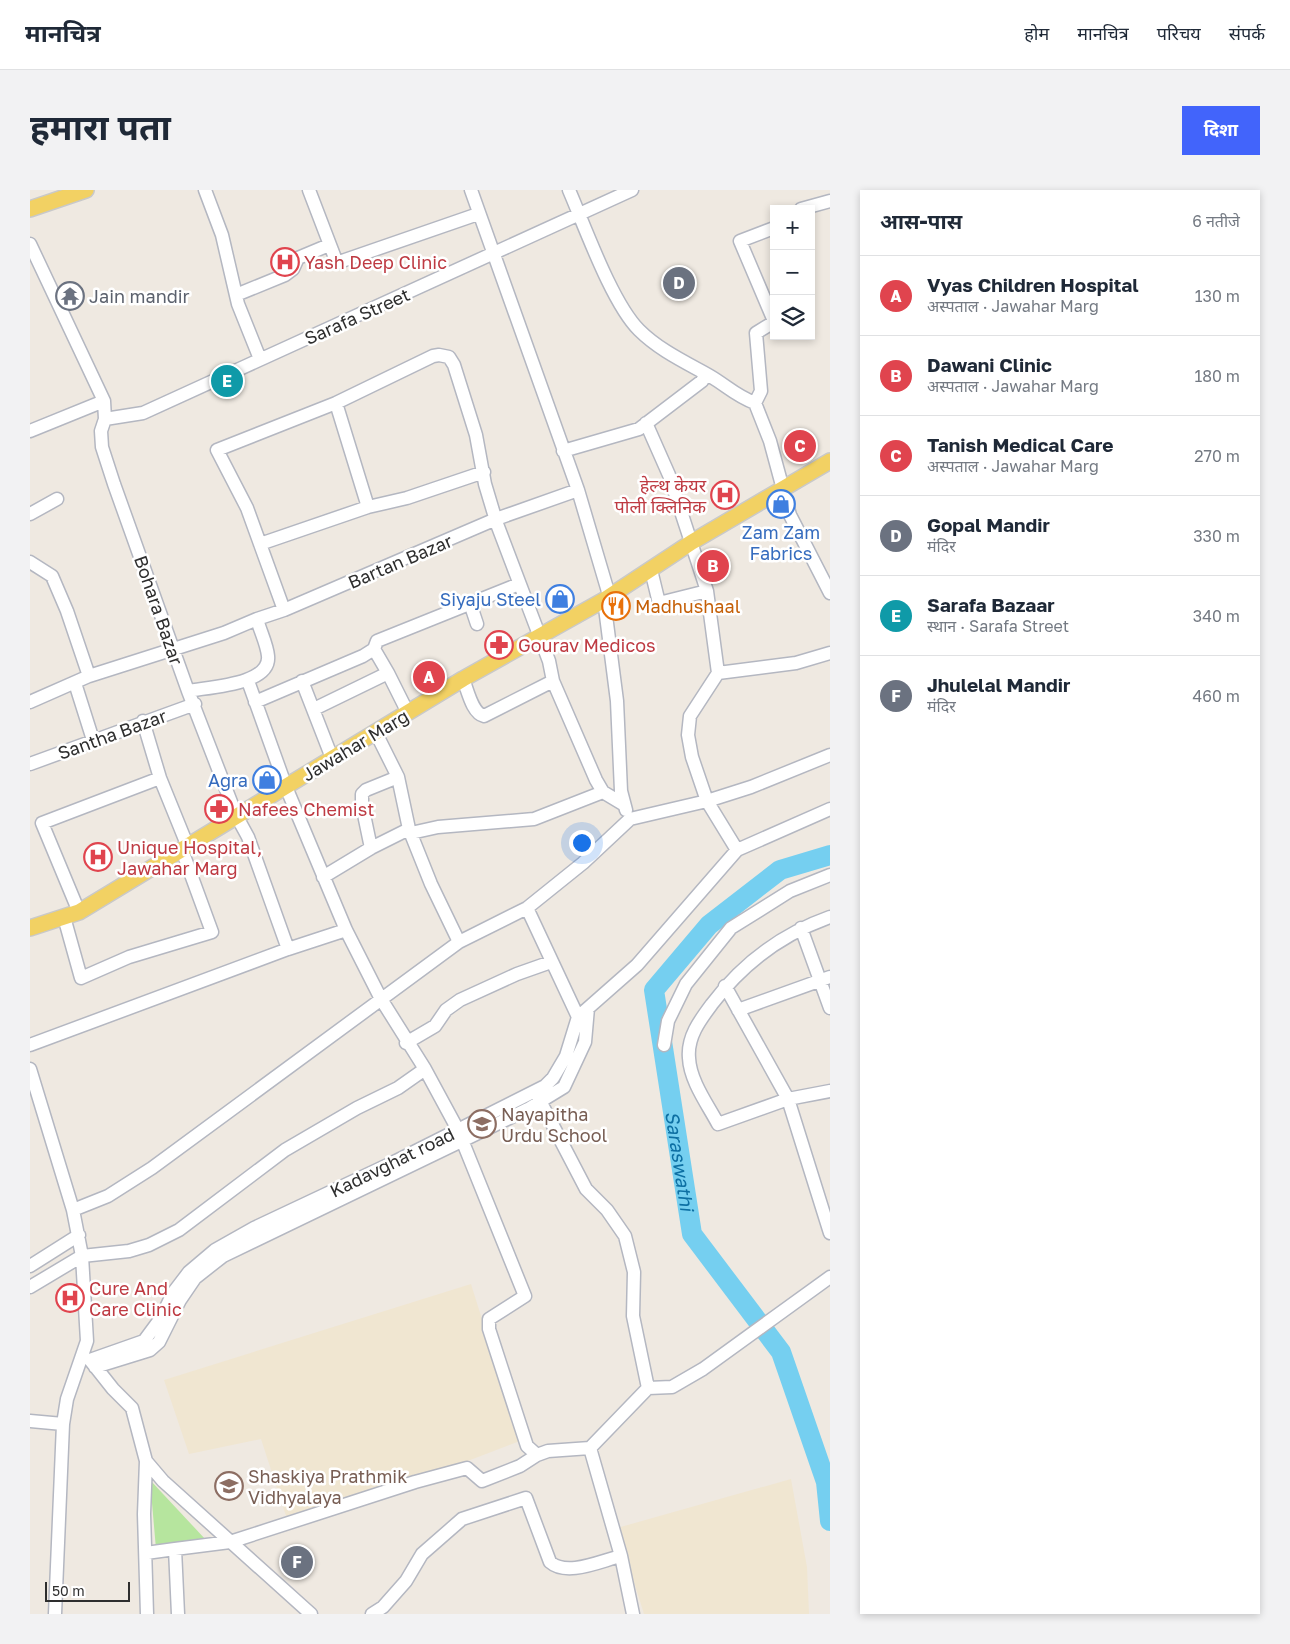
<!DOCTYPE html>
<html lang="hi">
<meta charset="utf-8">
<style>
body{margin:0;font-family:"Golos Text","Noto Sans Devanagari",sans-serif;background:#f2f2f3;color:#1f2937}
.controls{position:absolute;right:15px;top:15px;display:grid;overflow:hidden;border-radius:0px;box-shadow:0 2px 8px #0003}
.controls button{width:45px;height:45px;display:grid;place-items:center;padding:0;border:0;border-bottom:1px solid #e0e1e3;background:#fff;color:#1f2937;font:25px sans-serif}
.scale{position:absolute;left:15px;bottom:12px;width:85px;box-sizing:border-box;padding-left:5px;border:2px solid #2e2e2e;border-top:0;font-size:14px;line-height:18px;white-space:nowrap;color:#2e2e2e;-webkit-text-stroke:4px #fff;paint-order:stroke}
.you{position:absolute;left:551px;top:652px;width:18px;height:18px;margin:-12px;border:4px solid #fff;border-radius:50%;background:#1a73e8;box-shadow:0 0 0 8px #1a73e833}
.badge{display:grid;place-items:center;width:32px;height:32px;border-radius:50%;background:#4264fb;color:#fff;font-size:16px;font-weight:700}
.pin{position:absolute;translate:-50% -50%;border:2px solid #fff;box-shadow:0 1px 5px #0006}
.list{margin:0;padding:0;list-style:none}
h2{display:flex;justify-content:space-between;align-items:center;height:65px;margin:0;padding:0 20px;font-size:21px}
h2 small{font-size:16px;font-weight:400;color:#747a83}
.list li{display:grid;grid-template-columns:32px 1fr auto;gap:15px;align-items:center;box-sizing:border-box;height:80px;padding:0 20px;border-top:1px solid #e0e1e3}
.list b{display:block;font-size:19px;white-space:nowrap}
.list p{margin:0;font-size:16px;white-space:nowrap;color:#747a83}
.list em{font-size:16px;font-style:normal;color:#747a83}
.icon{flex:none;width:28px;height:28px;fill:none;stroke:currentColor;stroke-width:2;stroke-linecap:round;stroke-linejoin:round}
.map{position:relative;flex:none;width:800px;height:1424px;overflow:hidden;border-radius:0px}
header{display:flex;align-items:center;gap:30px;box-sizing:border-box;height:70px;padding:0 25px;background:#fff;border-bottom:1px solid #e0e1e3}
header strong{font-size:24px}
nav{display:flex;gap:28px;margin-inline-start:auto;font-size:18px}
.intro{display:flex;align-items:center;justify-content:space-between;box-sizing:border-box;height:120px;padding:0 30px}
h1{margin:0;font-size:35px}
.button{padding:12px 22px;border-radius:0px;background:#4264fb;color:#fff;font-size:18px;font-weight:700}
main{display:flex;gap:30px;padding:0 30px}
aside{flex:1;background:#fff;border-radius:0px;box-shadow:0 2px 8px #0003}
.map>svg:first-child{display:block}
.education{fill:#f0e6d1}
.green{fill:#b6e59e}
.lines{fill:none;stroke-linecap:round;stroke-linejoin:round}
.river{stroke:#75cff0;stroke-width:20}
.minor-casing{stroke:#b4b7c1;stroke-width:15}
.major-casing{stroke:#c9c9c9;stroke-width:18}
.minor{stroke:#fff;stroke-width:12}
.major{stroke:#f2d163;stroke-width:15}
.labels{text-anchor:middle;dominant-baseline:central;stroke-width:5;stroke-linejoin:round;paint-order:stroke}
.health-label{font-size:18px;fill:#be3a42;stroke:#fff;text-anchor:start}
.worship-label{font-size:18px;fill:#5b616d;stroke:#fff;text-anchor:start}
.street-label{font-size:18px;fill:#2e2e2e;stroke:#fff}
.shop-label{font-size:18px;fill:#366cbe;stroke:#fff;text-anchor:end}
.food-label{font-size:18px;fill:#c56008;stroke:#fff;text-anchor:start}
.education-label{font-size:18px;fill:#785e54;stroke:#fff;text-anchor:start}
.water-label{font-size:19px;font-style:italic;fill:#0d6fa3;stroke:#fff}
</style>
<header>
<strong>मानचित्र</strong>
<nav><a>होम</a><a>मानचित्र</a><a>परिचय</a><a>संपर्क</a></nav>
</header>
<div class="intro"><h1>हमारा पता</h1><a class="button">दिशा</a></div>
<main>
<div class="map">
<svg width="800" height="1424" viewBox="0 0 800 1424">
<rect width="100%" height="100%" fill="#efe9e1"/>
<path class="education" d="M441 1094 490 1251 310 1320 256 1326 231 1249 159 1264 134 1190Z
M761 1289 777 1377 779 1424H614L587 1338Z"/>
<path class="green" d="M120 1290 176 1350 126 1359Z"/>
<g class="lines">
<path class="river" id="s1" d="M800 665 750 680 679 735 624 800 662 1044 751 1162 796 1292 800 1331"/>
<defs>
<path id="minor" d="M175 0 192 45 208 114 230 169
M279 0 305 68 309 72 448 24
M441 0 548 300 579 405
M539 0C555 37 582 113 609 140 629 160 655 172 680 186 697 196 706 206 725 213
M771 19 800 11
M744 38 710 51 744 131
M0 54 74 211 75 229 71 241 72 257 84 294 158 501 206 625 218 647 258 759
M206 105 255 85 263 79 268 68 299 55
M744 132 726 143 731 201 725 213 740 251 760 325 800 403
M306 213 338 317
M75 229 113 223 602 0
M616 233 639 285 677 401 688 483 660 526 658 545 662 567 677 611 707 660
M0 241 74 211
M533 261 609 239 672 191 676 184
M0 324 27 309
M230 354 338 317 377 308 454 282
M0 372 22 386 37 421 59 486
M621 380 629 413 677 401
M574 410 587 511 591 601 596 620
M440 413 447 434
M254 420 217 318 187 260 306 213 403 166 409 165 419 167 424 175 446 245 455 294 467 334 519 471 523 491 566 590 573 602 593 614
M358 483 378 523
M688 483 766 473 800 463
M433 489C438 501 442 523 454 526L523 491
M218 491 256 597 316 740 351 809 395 879 428 940 495 1106 459 1129V1139L497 1256 507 1265 518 1261 560 1258
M272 491 302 568
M45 493 63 550
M158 501C178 497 241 495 238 466 237 454 230 441 227 429
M0 512 59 486 194 443 227 429 254 420 466 329 548 300
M225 512 333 466 344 459 347 451 489 394
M284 519 358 483 344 459
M113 531 130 588 158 657
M346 543 368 587 379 639 401 694 429 752
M0 574 165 514
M368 587 336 600 332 604V615L341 658 379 639
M381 643 408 637 504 629 573 602
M293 687 341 658
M497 718 548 827
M49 722 12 633 130 588
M34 727 51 788 99 767 182 742 152 660
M800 727C752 744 713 773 682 814 670 830 657 847 659 868 660 891 678 915 688 934L758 909 800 901
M771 738 800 818
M695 796 758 909 800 1043
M708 820 800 787
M376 853 405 836 416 820 430 810 487 784 521 772
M0 855 258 759 316 740
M634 855 638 831 656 794 701 738 760 701 800 685
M0 879 43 1020 52 1066 57 1151 37 1209 33 1234 25 1424
M507 905 556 999 577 1020 595 1046 604 1082 603 1126 618 1198 560 1258 591 1366 603 1424
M43 1020 78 1006 122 978 429 752 497 718 553 673 600 629 677 611 721 597 800 565
M0 1076 49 1045
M0 1097 52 1066 99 1061 119 1055 149 1040 255 960 327 918 368 898 395 879
M60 1170 114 1151 131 1128 143 1103 159 1082 185 1060 224 1038 362 973 515 896 523 888 536 866 548 827 607 775 707 660 800 619
M60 1170 83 1199 102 1218 116 1271 133 1291 281 1424
M65 1177 120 1160 129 1152 150 1110 165 1088 193 1066 498 919 534 897 555 852 558 818
M618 1198 642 1197 673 1179 800 1087
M0 1231 33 1234
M116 1271 114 1324 117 1424
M116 1363 145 1359
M148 1424 145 1359 200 1352 385 1292 437 1278 452 1291 490 1276 507 1265
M342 1424 353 1417 376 1391 392 1364 432 1329 496 1308 520 1372C537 1387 570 1371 591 1366"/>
<path id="major" d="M0 19 56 0
M0 738 49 722 433 489 574 410 662 352 800 271"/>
</defs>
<use href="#minor" class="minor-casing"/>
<use href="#major" class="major-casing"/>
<use href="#minor" class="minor"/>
<use href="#major" class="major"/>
</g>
<defs>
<symbol id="hospital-ring" viewBox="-11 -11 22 22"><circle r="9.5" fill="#fff" stroke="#e0444e" stroke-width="1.5"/><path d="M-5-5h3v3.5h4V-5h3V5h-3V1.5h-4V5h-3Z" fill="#e0444e"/></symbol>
<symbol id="temple-ring" viewBox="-11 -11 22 22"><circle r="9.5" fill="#fff" stroke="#6b7280" stroke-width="1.5"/><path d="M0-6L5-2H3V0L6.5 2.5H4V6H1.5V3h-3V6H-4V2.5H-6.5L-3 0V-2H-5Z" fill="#6b7280"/></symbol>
<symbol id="shop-ring" viewBox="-11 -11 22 22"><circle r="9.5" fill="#fff" stroke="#3f7fe0" stroke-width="1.5"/><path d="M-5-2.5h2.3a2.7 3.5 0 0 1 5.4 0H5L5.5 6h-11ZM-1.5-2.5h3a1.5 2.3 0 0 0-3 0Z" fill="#3f7fe0"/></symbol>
<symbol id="restaurant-ring" viewBox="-11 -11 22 22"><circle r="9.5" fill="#fff" stroke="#e8710a" stroke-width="1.5"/><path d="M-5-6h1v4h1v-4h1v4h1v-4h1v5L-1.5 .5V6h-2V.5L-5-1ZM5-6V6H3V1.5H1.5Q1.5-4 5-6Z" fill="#e8710a"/></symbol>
<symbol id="pharmacy-ring" viewBox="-11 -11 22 22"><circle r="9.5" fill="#fff" stroke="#e0444e" stroke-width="1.5"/><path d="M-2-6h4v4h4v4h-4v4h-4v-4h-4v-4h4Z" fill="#e0444e"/></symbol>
<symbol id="school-ring" viewBox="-11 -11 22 22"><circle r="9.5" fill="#fff" stroke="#8d6e63" stroke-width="1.5"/><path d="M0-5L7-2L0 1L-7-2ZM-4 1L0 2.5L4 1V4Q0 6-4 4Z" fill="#8d6e63"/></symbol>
</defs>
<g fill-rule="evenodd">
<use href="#hospital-ring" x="239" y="56" width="32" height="32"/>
<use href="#temple-ring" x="24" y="90" width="32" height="32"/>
<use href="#hospital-ring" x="679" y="289" width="32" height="32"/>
<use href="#shop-ring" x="735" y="298" width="32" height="32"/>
<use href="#shop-ring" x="514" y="393" width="32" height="32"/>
<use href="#restaurant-ring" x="570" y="400" width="32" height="32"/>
<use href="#pharmacy-ring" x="453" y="439" width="32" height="32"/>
<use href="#shop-ring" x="221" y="574" width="32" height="32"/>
<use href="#pharmacy-ring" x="173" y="603" width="32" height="32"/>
<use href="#hospital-ring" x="52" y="651" width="32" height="32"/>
<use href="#school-ring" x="436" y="918" width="32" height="32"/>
<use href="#hospital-ring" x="24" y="1092" width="32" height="32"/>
<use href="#school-ring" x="183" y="1280" width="32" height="32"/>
</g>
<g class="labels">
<g class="health-label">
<text x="274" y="72">Yash Deep Clinic</text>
<text x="676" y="295" text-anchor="end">हेल्थ केयर<tspan x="676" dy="21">पोली क्लिनिक</tspan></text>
<text x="488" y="455">Gourav Medicos</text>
<text x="208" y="619">Nafees Chemist</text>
<text x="87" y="657">Unique Hospital,<tspan x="87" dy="21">Jawahar Marg</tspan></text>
<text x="59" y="1098">Cure And<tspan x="59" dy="21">Care Clinic</tspan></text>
</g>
<g class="worship-label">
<text x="59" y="106">Jain mandir</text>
</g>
<g class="street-label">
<text transform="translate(327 126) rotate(-24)">Sarafa Street</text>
<text transform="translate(370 371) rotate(-23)">Bartan Bazar</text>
<text transform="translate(129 420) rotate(71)">Bohara Bazar</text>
<text transform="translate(82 544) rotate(-20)">Santha Bazar</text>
<text transform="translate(325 555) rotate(-31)">Jawahar Marg</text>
<text transform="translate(362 972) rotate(-26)">Kadavghat road</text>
</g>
<g class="shop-label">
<text x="751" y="342" text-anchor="middle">Zam Zam<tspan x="751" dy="21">Fabrics</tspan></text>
<text x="511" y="409">Siyaju Steel</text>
<text x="218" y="590">Agra</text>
</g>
<g class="food-label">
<text x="605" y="416">Madhushaal</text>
</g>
<g class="education-label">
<text x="471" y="924">Nayapitha<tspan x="471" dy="21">Urdu School</tspan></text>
<text x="218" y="1286">Shaskiya Prathmik<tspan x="218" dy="21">Vidhyalaya</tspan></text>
</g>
<g class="water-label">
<text stroke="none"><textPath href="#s1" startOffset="400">Saraswathi</textPath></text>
</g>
</g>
</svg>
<div class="controls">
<button>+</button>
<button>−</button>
<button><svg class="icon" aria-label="layers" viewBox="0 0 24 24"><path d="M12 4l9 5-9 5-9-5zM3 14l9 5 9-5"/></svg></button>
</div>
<div class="scale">50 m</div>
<div class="you"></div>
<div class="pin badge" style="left:399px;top:487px;background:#e0444e">A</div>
<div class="pin badge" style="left:683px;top:376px;background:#e0444e">B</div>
<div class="pin badge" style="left:770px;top:256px;background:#e0444e">C</div>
<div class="pin badge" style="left:649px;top:93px;background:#6b7280">D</div>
<div class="pin badge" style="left:197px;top:191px;background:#0f9aa8">E</div>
<div class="pin badge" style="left:267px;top:1372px;background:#6b7280">F</div>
</div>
<aside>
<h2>आस-पास<small>6 नतीजे</small></h2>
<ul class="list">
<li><span class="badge" style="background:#e0444e">A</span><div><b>Vyas Children Hospital</b><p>अस्पताल · Jawahar Marg</p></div><em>130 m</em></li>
<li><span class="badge" style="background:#e0444e">B</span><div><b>Dawani Clinic</b><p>अस्पताल · Jawahar Marg</p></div><em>180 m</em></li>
<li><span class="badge" style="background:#e0444e">C</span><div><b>Tanish Medical Care</b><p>अस्पताल · Jawahar Marg</p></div><em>270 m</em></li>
<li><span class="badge" style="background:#6b7280">D</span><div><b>Gopal Mandir</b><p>मंदिर</p></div><em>330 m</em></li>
<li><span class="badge" style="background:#0f9aa8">E</span><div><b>Sarafa Bazaar</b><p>स्थान · Sarafa Street</p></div><em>340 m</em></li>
<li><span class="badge" style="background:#6b7280">F</span><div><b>Jhulelal Mandir</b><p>मंदिर</p></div><em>460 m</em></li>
</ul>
</aside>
</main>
